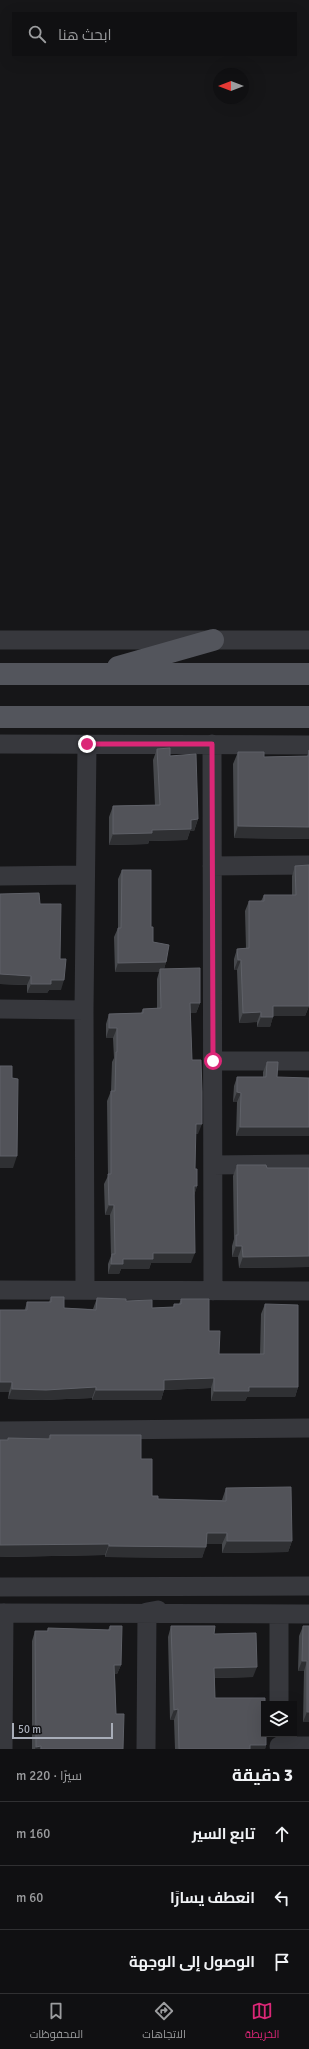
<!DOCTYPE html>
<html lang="ar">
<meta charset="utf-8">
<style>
body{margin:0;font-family:Signika,Cairo,sans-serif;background:#1e1e20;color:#f1f3f6;direction:rtl}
.controls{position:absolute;right:12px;bottom:12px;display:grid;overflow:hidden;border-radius:0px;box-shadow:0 4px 16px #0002}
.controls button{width:36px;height:36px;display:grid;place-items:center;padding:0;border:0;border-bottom:1px solid #303032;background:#101012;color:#f1f3f6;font:20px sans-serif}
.compass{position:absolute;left:213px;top:68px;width:36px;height:36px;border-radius:50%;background:#101012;box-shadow:0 4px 16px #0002;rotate:270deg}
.scale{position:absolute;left:12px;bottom:10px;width:101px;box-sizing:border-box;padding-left:4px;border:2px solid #a8adb8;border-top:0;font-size:11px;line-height:14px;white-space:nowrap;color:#a8adb8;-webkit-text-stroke:3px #111113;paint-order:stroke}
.stop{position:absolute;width:12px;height:12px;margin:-9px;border:3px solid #db2777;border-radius:50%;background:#fff}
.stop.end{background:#db2777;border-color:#fff;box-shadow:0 1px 4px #0008}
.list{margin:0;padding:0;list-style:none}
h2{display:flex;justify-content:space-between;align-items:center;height:52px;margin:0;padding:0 16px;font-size:17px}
h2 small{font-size:13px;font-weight:400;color:#9c9d9f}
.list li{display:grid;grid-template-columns:26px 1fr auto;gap:12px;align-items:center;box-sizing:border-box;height:64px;padding:0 16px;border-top:1px solid #303032}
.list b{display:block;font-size:15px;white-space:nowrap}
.list em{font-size:13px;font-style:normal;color:#9c9d9f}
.icon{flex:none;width:22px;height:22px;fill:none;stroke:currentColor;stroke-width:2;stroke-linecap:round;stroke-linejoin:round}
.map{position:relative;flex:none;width:309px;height:1749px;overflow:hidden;direction:ltr}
.search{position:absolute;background:#101012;box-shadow:0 4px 16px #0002;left:12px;right:12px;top:12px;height:44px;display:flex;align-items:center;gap:10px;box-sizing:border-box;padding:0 14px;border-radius:0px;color:#9c9d9f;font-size:15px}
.sheet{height:244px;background:#101012}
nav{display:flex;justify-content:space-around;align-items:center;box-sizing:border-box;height:56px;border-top:1px solid #303032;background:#101012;font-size:11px;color:#9c9d9f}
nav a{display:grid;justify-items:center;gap:2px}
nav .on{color:#db2777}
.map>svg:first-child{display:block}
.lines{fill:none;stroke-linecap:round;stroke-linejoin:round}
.minor{stroke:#37383d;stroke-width:19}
.major{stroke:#53555c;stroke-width:22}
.wall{fill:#47494d}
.shaded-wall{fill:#2f3033}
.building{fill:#525359;stroke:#5f6168}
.route{stroke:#db2777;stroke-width:5}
</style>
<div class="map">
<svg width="309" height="1749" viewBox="0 0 309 1749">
<rect width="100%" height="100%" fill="#161618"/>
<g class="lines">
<path class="minor" d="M0 640H309
M0 744 309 745
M212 744 213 1291
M212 866 309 865
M0 876 85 875
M0 1009 84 1010
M213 1061H309
M213 1165 309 1164
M0 1290 309 1291
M85 1290 84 1010 87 744
M0 1431 309 1428
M0 1587 309 1586
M0 1613 309 1614
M279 1614V1704
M279 1746H309
M3 1749 4 1613
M146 1749 147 1612 158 1610"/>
<path class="major" d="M118 667 213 640
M0 674H309
M0 717H309"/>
</g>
<path class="wall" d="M157 749 170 756 198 819 194 831H190L187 840 149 841 148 844 109 845V817L113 806 155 805 153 760Z
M309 750V839L234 838 233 764 238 752 264 757 307 756Z
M295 866 309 1006 305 1016H273L270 1027H257V1022L239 1023 237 970H234V959L237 949 246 948 245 911 249 901H261L264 895H292V876Z
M122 870 151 927 153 942 166 962 164 969 200 1003 196 1013H190L192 1060 198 1134H195V1169L197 1186 194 1195 191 1263H151L149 1269H121L119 1274H108V1264L111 1256 110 1215H105L104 1184 108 1176 107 1101 111 1091 112 1062 114 1058 113 1038H106V1024L109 1014 141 1013 143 1009 157 1008V979L159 972H115L114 937 118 928V879Z
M0 894 40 904 60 959 61 990H49L47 993H27V985L0 984Z
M267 1062 277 1077 309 1136H236L237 1102H233L234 1086 237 1077H263V1072Z
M237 1165 267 1168H309V1267L239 1268 238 1257H232V1246L234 1239 233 1176Z
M51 1297 64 1308 93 1309 97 1298 126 1301 152 1308 173 1307 174 1304H179L181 1299 209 1331 219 1354H260L261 1314 265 1304 298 1387 295 1397H247L245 1401H211V1388L164 1390 161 1400H92V1398L42 1400 8 1399 9 1392H0L27 1302H49Z
M50 1435 141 1459 152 1496 158 1499 222 1500 226 1488 292 1541 288 1552 222 1553V1544H206L202 1558 105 1557V1555L0 1557V1440H8V1438L48 1439Z
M110 1626 121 1665 117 1674H115L116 1714 123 1749H32V1641L35 1631H47L48 1628 108 1630Z
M171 1626 214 1634 253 1677 215 1678V1698L266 1745 265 1749H175L174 1720H170L168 1637Z
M303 1626H309V1722H303L304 1671H298L299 1636Z"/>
<path class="shaded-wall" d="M198 819 194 831H190L187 840 149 841 148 844 109 845 113 834 152 830 191 820Z
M238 826 309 827V839L234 838Z
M238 960H241L237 970H234Z
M166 962 163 972 160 969 159 972H115L118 963Z
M0 974 31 976 27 985 0 984Z
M51 980H64L61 990H49L47 993H27L31 984Z
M190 1003H200L196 1013H186Z
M273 1006H309L305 1016H269Z
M261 1012 257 1022 239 1023 243 1013Z
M261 1017H273L270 1027H257Z
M109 1028H117L113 1038H106Z
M237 1092 241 1093 237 1102H233Z
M196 1124H202L198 1134H192Z
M240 1127H309V1136H236Z
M0 1156H17L13 1168H0Z
M194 1186H197L194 1196Z
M109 1205H114L110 1215H105Z
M236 1246H242L238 1257H232Z
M153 1253H195L191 1263H151L149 1269H121L119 1274H108L111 1264 123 1259Z
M309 1256V1267L239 1268 243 1257Z
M214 1378 211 1388 161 1390 164 1380Z
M0 1382H12L9 1392H0Z
M96 1387 92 1398 42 1400 8 1399 12 1389Z
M249 1387H298L295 1397H247L245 1401H211L214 1391Z
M96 1390H164L161 1400H92Z
M207 1533H227L222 1544H202Z
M227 1541H292L288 1552 222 1553Z
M109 1544 105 1555 0 1557V1545Z
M109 1546 206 1547 202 1558 105 1557Z
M302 1661H307L304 1671H298Z
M114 1665H121L117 1674H111Z
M257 1667 253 1677 211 1678 214 1668Z
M178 1709 174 1720H170L174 1710Z
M307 1712H309V1722H303Z
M250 1745H266L265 1749H249Z
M41 1746 40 1749H35L36 1747Z"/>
<path class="building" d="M170 748V756L196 754 198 819 191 820V829L152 830V833L113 834V806L160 805 157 749Z
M309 750V827L238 826V752H264V757L309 756Z
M309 865V1006H273V1017H261V1012L243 1013 241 960H238L237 949 249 948V901H264V895H296L295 866Z
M122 870H151V927H153V942L169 945 166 962 118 963V928H121Z
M39 893 40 904H61L60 959H66L64 980H51V984H31V976L0 974V894Z
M200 968V1003H190L192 1060H201L202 1092V1124H196L195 1169H197V1186H194L195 1253H153V1259H123V1264H111L112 1254H115L114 1205H109L108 1174H111V1091H115L116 1052H117V1028H109V1014L143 1013V1009L161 1008 160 969Z
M267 1062H278L277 1077 309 1078V1127H240L241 1093 237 1092V1077H266Z
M0 1066H12V1078L18 1079 17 1156H0Z
M237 1165H266L267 1168H309V1256L243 1257 242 1246H236V1235H238Z
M51 1297H64V1308L96 1310 97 1298 126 1299V1301L152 1300V1308L174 1307V1304H181V1299H209V1331H220L219 1354H264L265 1304 298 1305V1387H249V1391H214V1378L164 1380V1390H96V1387L46 1390 12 1389V1382H0V1310H27V1302H51Z
M50 1435H141V1459H152V1496H158V1499L226 1501V1488L291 1487 292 1541H227V1533H207L206 1547 109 1546V1544L0 1545V1440H8V1438L50 1439Z
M110 1626H122L121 1665H114L116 1714H124L123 1749H41V1746L36 1747 35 1631H48V1628L110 1630Z
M171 1626H215L214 1634 256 1633 257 1667 214 1668 215 1698H265V1704H264V1734H266V1745H250V1749H179L178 1709 174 1710Z
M303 1626H309V1712H307V1661H302Z"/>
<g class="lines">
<path class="route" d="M87 744H212L213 1061"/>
</g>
</svg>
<div class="controls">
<button><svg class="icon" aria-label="layers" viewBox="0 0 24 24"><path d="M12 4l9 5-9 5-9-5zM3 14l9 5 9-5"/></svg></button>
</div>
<svg class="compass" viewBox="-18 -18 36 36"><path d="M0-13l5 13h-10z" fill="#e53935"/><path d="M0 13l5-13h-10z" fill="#9c9d9f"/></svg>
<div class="scale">50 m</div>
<div class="stop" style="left:213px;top:1061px"></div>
<div class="stop end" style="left:87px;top:744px"></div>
<div class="search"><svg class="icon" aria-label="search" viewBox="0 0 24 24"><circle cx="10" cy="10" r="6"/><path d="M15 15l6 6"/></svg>ابحث هنا</div>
</div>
<section class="sheet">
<h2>3 دقيقة<small>سيرًا · 220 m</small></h2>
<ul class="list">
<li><svg class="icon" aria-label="ahead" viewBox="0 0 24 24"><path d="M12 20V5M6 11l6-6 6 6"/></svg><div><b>تابع السير</b></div><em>160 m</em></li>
<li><svg class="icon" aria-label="left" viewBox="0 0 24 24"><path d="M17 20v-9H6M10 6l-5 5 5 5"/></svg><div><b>انعطف يسارًا</b></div><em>60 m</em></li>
<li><svg class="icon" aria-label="arrive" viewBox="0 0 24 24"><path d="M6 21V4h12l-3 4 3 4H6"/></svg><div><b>الوصول إلى الوجهة</b></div></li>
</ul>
</section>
<nav>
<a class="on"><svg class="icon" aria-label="map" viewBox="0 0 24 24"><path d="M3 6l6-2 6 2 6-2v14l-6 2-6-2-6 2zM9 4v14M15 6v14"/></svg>الخريطة</a>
<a><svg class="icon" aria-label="directions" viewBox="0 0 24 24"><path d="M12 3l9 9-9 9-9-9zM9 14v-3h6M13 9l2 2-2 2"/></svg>الاتجاهات</a>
<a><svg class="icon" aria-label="saved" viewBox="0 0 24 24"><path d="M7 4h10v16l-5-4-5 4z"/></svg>المحفوظات</a>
</nav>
